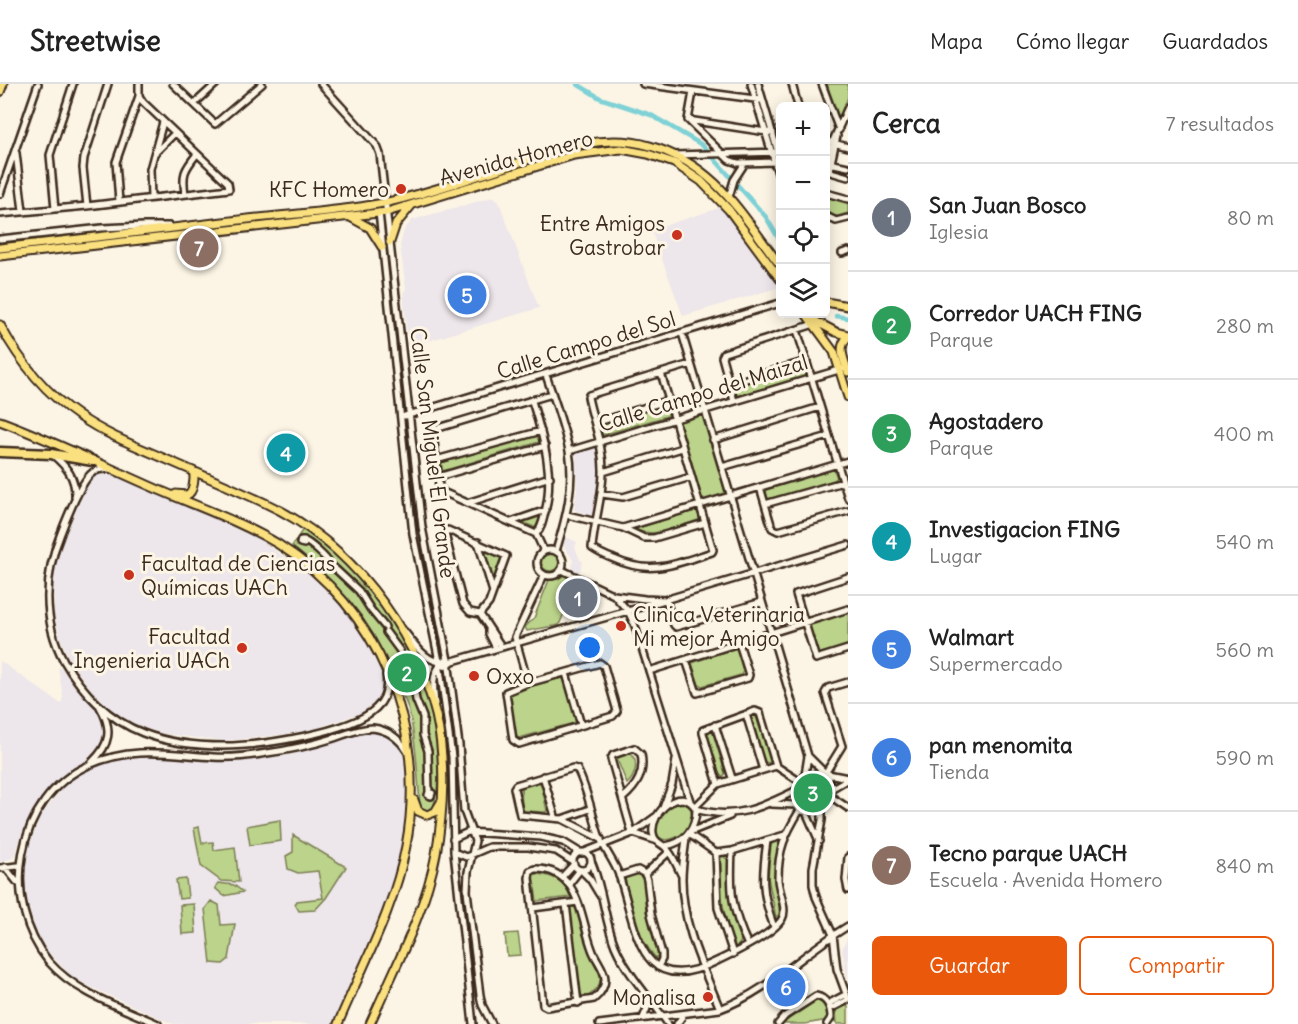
<!DOCTYPE html>
<html lang="es">
<meta charset="utf-8">
<style>
body{margin:0;font-family:Delius,sans-serif;background:#f6f6f6;color:#222}
.controls{position:absolute;right:18px;top:18px;display:grid;overflow:hidden;border-radius:9px;box-shadow:0 3px 15px #0003}
.controls button{width:54px;height:54px;display:grid;place-items:center;padding:0;border:0;border-bottom:2px solid #e0e0e0;background:#fff;color:#222;font:30px sans-serif}
.you{position:absolute;left:590px;top:564px;width:21px;height:21px;margin:-15px;border:4px solid #fff;border-radius:50%;background:#1a73e8;box-shadow:0 0 0 9px #1a73e833}
.badge{display:grid;place-items:center;width:39px;height:39px;border-radius:50%;background:#ea580c;color:#fff;font-size:20px;font-weight:700}
.pin{position:absolute;translate:-50% -50%;border:3px solid #fff;box-shadow:0 2px 6px #0006}
.list{margin:0;padding:0;list-style:none}
h2{display:flex;justify-content:space-between;align-items:center;height:78px;margin:0;padding:0 24px;font-size:26px}
h2 small{font-size:20px;font-weight:400;color:#767676}
.list li{display:grid;grid-template-columns:39px 1fr auto;gap:18px;align-items:center;box-sizing:border-box;height:108px;padding:0 24px;border-top:2px solid #e0e0e0}
.list b{display:block;font-size:22px;white-space:nowrap}
.list p{margin:0;font-size:20px;white-space:nowrap;color:#767676}
.list em{font-size:20px;font-style:normal;color:#767676}
.actions{display:flex;gap:12px;padding:18px 24px}
.actions a{flex:1;padding:14px 0;border:2px solid #ea580c;border-radius:9px;text-align:center;font-size:21px;color:#ea580c}
.actions .main{background:#ea580c;color:#fff}
.icon{flex:none;width:33px;height:33px;fill:none;stroke:currentColor;stroke-width:2;stroke-linecap:round;stroke-linejoin:round}
.map{position:relative;flex:none;width:848px;height:940px;overflow:hidden}
header{display:flex;align-items:center;gap:36px;box-sizing:border-box;height:84px;padding:0 30px;background:#fff;border-bottom:2px solid #e0e0e0}
header strong{font-size:28px}
nav{display:flex;gap:33px;margin-inline-start:auto;font-size:21px}
main{display:flex}
aside{flex:1;background:#fff}
.map>svg:first-child{display:block}
.built{fill:#ede6ea}
.green{fill:#bbd38a;stroke:#7b7e54;stroke-width:1.5}
.lines{fill:none;stroke-linecap:round;stroke-linejoin:round}
.canal{stroke:#7fd1d6;stroke-width:4.5}
.minor-casing{stroke:#3b2a1e;stroke-width:10}
.major-casing{stroke:#3b2a1e;stroke-width:11}
.highway-casing{stroke:#3b2a1e;stroke-width:13}
.minor{stroke:#fcf5e5;stroke-width:5}
.major{stroke:#fbe080;stroke-width:7}
.highway{stroke:#fbe080;stroke-width:8}
.poi-dot{fill:#c8321e;stroke:#fcf5e5;stroke-width:2}
.labels{text-anchor:middle;dominant-baseline:central;stroke-width:6;stroke-linejoin:round;paint-order:stroke}
.street-label{font-size:21px;fill:#3b2a1e;stroke:#fcf5e5}
.poi-label{font-size:21px;fill:#3b2a1e;stroke:#fcf5e5;text-anchor:end}
</style>
<header>
<strong>Streetwise</strong>
<nav><a>Mapa</a><a>Cómo llegar</a><a>Guardados</a></nav>
</header>
<main>
<div class="map">
<svg width="848" height="940" viewBox="0 0 848 940">
<rect width="100%" height="100%" fill="#fcf5e5"/>
<filter id="ink" filterUnits="userSpaceOnUse"><feTurbulence type="fractalNoise" baseFrequency=".0167" numOctaves="2"/><feDisplacementMap in="SourceGraphic" scale="12" xChannelSelector="R" yChannelSelector="G"/><feConvolveMatrix kernelMatrix="1 2 1 2 8 2 1 2 1" color-interpolation-filters="sRGB"/></filter>
<g filter="url(#ink)">
<path class="built" d="M493 113 499 118 539 224 408 263 403 209 406 205 400 161 404 146 412 136Z
M722 123 780 203 683 232 651 146Z
M595 361 597 363 599 377V397L594 432 574 426 577 404 576 369Z
M103 387 170 414 260 456 306 488 337 517 350 533 369 563 384 596 379 615 361 629 314 645 287 650 224 657 164 650 141 643 115 628 93 608 71 579 60 554 54 530 53 494 61 461 90 395Z
M566 453 577 458 575 463 580 476 583 478 579 489 572 486 573 476 563 461Z
M0 577 61 620 63 613 58 583 67 588 87 614 101 627 107 643 105 660 96 671 74 684 48 708 23 747 14 773 0 779Z
M370 647H379L390 652 400 660 408 677 409 704 405 750 397 789 333 940H173L84 900 69 890 47 867 35 845 26 814 24 787 29 762 40 733 70 694 99 681 131 672 153 670 199 677 245 676 289 671Z
M848 852V899L842 866Z"/>
<path class="green" d="M827 0H848V13L839 35 837 34Z
M826 112 848 119V129L835 133 826 126Z
M804 280 807 289 806 292 740 312 736 310 735 301Z
M664 321 667 322 669 330 667 332 603 351 602 350 601 341Z
M700 330 704 333 725 407 723 411 705 417 702 414 680 339 681 336Z
M535 350H539V358L443 387 441 379Z
M832 385 834 386 837 393 835 396 771 415 767 414 766 405Z
M696 426 700 434 698 436C680 442 653 455 635 445Z
M540 431 541 433 536 444 520 437Z
M303 445C388 504 460 618 433 725L426 726 420 723C418 691 416 658 409 627 406 617 401 607 397 598 372 538 341 503 292 462Z
M484 464 503 473 495 494H492L483 466Z
M541 478a9 9 0 1 1 18 0a9 9 0 1 1-18 0Z
M566 490 578 496 559 541 527 547 525 543 534 534 549 496 558 495Z
M848 528V563L817 570 808 543 809 541Z
M734 564 738 566 743 587 741 591 702 602 699 601 692 579Z
M561 594 564 595 576 637 574 639 519 654 515 653 509 610 510 608Z
M755 630 771 676 770 679 764 678 751 634Z
M712 645 725 689 723 694 718 688 707 648V646Z
M630 669C640 677 635 693 627 700L617 675 624 670Z
M818 692 825 695C826 709 818 723 803 722L801 719C802 707 806 698 818 692Z
M539 697 541 698 547 727 545 728 525 727 522 725 521 703Z
M680 718 689 721C705 752 644 773 659 736 663 727 670 721 680 718Z
M280 736 281 757 250 761 247 742Z
M199 743 202 759 213 758 214 766 235 763 239 798 221 797 201 782 194 744Z
M293 751 346 783 326 814 315 826 299 827 295 820 297 817 323 814 318 787 298 789 288 785 286 772 293 768Z
M775 757H778L780 761C772 782 775 807 782 829L776 833 768 794 771 761Z
M723 772 728 776C727 804 729 831 741 857L738 862H735L733 859C724 832 717 803 720 774Z
M536 790C551 791 566 797 570 813L537 817 533 791Z
M632 790H638L644 796 646 827 658 871 656 874C637 853 630 823 625 795Z
M186 795 188 814 179 815 176 796Z
M218 799 234 801 243 808 224 812 215 804Z
M211 817 219 821 221 841 235 840 229 875 223 880 211 879 205 825Z
M194 820 196 849 182 850 180 821Z
M572 822 576 824 586 860 601 891 599 902 588 913 581 911 580 907 570 824Z
M518 849 521 871 507 872 505 850Z
M815 914 822 916 829 930 828 936 805 940H783Z
M845 921 848 923V940H837L836 927Z"/>
<g class="lines">
<path class="canal" d="M577 0 600 14 651 31 702 61 766 133 780 157
M836 232 848 234"/>
<defs>
<path id="minor" d="M173 0 215 40 262 0
M321 0 377 62 380 70 422 443 448 576 459 661 464 727 475 757 468 788 467 807 480 911 482 921 492 940
M643 0 762 16
M751 0 780 96
M758 0 780 75
M792 0 798 22
M822 0 839 46
M194 20 216 0
M688 36 729 76 738 79 780 78
M688 36 773 49
M688 36 693 8
M826 57 848 63
M156 68 175 49
M16 69 23 127
M674 71 780 68
M829 79 848 83
M826 83 832 59 848 23
M827 87 848 93
M829 88 837 52
M826 109 848 115
M0 110 38 0
M185 110C182 90 184 86 197 70
M729 113 734 96 745 79
M151 114 150 85 163 38
M119 118 116 78 139 12
M87 122 83 84 84 74 108 0
M55 125 50 71 73 0
M379 128 413 450 439 577 452 673 454 768 473 940
M0 130 87 122 229 105 228 99 143 18 139 12V0
M826 132 836 137 848 134
M0 155 102 144 144 142H169
M842 169 848 167
M797 246 848 414
M682 249 808 672 804 697
M661 289 713 466 712 468C676 480 651 492 614 475 606 472 599 469 592 464 594 439 602 415 603 390 604 363 593 338 588 313L589 311 691 280
M546 291C554 315 564 341 569 367 575 401 566 434 556 467
M729 300 807 277
M532 317C543 354 555 389 545 428 543 436 542 444 536 450L443 408 439 402 433 348 435 345 552 310
M734 317 722 273 724 269 814 240
M405 332 780 219
M595 339 669 316
M713 356 820 323
M569 367 842 285
M53 371C67 383 76 394 75 413
M436 376 541 347
M722 383 829 352
M109 385C102 385 97 385 92 389 81 397 66 436 61 449 44 490 42 537 64 577 82 608 109 636 143 649 169 659 196 662 223 662 258 662 351 649 376 624 386 615 388 603 386 591
M603 388 682 364
M438 393 545 362
M760 403 772 444 778 447 848 427
M602 410 623 413 691 393
M467 419 550 393
M765 420 843 398
M567 431 623 444 644 454H654L705 439
M511 438 546 426
M623 444 848 377
M448 446 506 472 489 519 480 530 470 528 463 520 445 450Z
M536 450 543 465 542 468
M301 456H304V460L300 459Z
M305 457C310 459 327 474 329 479L359 507 371 526 385 543
M478 458 493 508
M537 479a13 13 0 1 1 26 0a13 13 0 1 1-26 0Z
M562 486 614 511 645 515 666 516 674 541 676 543 762 518
M848 493 796 510 816 575 848 565
M614 511 628 527 635 542 690 717
M480 530 501 562
M489 546V550L496 564
M404 547C412 557 423 574 436 577 441 578 446 576 451 577
M386 548 400 567 403 582 413 599 416 616 423 633V651L428 667 429 708
M686 576 697 609 748 594 749 591 739 559
M649 587 848 525
M566 589 581 641
M528 599 600 579 604 582 617 627 613 632 519 660 513 656 506 608 528 599 515 553 544 491
M435 620C434 606 431 594 439 583L449 580 453 577 628 527 848 461
M746 630 763 686
M715 641 732 694
M808 672 823 687
M92 678C110 661 113 645 100 623
M823 687 828 690C834 708 811 743 796 721 796 704 805 691 823 687Z
M826 688 842 662 825 609 828 604 848 598
M828 690 848 694
M543 692 555 732
M718 700 703 649V646L755 627 760 629 776 682
M829 706 848 695
M429 708 432 709 431 712 428 711Z
M827 710 848 724
M623 714C637 702 645 689 641 670L634 664 613 671 611 675 632 749
M822 717V736L813 784V801L816 813 833 851 837 885 848 915
M771 720 796 721
M695 723 718 700 776 682 802 699
M663 724 672 700 676 676
M696 725C735 737 763 723 799 705
M806 728 819 757
M562 735 590 725
M690 748 730 732
M633 749 657 757
M689 750 716 769 732 767 785 751
M686 753C685 766 682 781 682 795 682 841 703 883 720 925
M453 755 468 748 541 753 563 758 581 769
M601 755 562 735 520 731 514 704 516 701 573 684 577 685C588 706 592 732 600 754 605 767 614 777 619 791 637 844 638 917 717 877 734 869 773 850 782 835 788 825 778 806 778 795 778 765 785 751 800 726
M767 757C762 792 761 809 774 843
M665 762C685 759 696 745 696 725 682 700 650 728 653 749 654 757 660 759 665 763 673 770 677 783 682 792
M732 767C730 807 731 825 748 861
M454 768 466 773 489 763H528L556 767 573 778
M573 777a9 9 0 1 1 18 0a9 9 0 1 1-18 0Z
M582 769 633 749 658 731
M716 769 718 824 733 870
M848 773 846 796 848 806
M591 777C603 804 604 835 615 862 627 890 651 915 668 940
M5 783 17 798
M0 784 18 782
M535 785C580 784 580 834 592 865 595 875 605 885 605 895 605 903 600 910 594 915L547 923 543 921 529 794 530 787Z
M581 786 590 795 599 810
M645 790 647 796 651 830 662 870V875L658 883
M645 790 669 768
M619 792 638 786 645 790
M562 793 574 780
M569 800 580 786
M566 820 578 919
M533 824 578 818
M828 920 845 911
M830 925 848 916
M643 934 648 922 646 910
M158 940C120 923 77 910 49 878 0 819 14 714 89 681 133 662 167 670 213 673 231 674 250 672 267 669 290 666 312 661 334 654 346 650 360 644 373 644 388 646 399 654 407 667
M599 940 720 925C769 907 804 868 848 842
M677 940 684 930
M778 940 785 932 816 912C827 914 831 924 831 934L827 940"/>
<path id="major" d="M0 8 3 0
M350 133 370 144 382 163
M390 158 396 140 411 122
M0 164C83 155 165 145 248 135 291 130 335 128 378 120 416 113 455 99 491 88 542 72 596 46 650 62 716 81 741 130 780 181
M0 172 387 128 574 71 621 65 648 70 674 79 701 97 729 126 780 195
M826 218 848 222
M806 230 834 268 848 313
M813 236 836 248 848 251
M0 241C19 276 45 309 79 332 102 348 128 359 154 370 191 386 228 402 265 419 348 457 414 542 436 631 446 675 444 726 436 770 425 829 394 885 370 940
M848 253C837 263 844 275 848 288
M0 337C51 356 100 380 150 402 193 421 238 436 278 460 380 524 428 646 406 762 395 823 362 883 338 940
M176 410C177 410 186 411 187 411 194 408 195 393 193 387
M414 716 418 727 427 731 435 728 441 718"/>
<path id="highway" d="M0 368 51 370 93 377"/>
</defs>
<use href="#minor" class="minor-casing"/>
<use href="#major" class="major-casing"/>
<use href="#highway" class="highway-casing"/>
<use href="#minor" class="minor"/>
<use href="#major" class="major"/>
<use href="#highway" class="highway"/>
</g>
</g>
<g class="poi-dot">
<circle cx="401" cy="105" r="6"/>
<circle cx="677" cy="151" r="6"/>
<circle cx="129" cy="491" r="6"/>
<circle cx="621" cy="542" r="6"/>
<circle cx="242" cy="564" r="6"/>
<circle cx="474" cy="592" r="6"/>
<circle cx="708" cy="913" r="6"/>
</g>
<g class="labels">
<g class="street-label">
<text transform="translate(516 74) rotate(-15)">Avenida Homero</text>
<text transform="translate(586 261) rotate(-17)">Calle Campo del Sol</text>
<text transform="translate(703 309) rotate(-17)">Calle Campo del Maizal</text>
<text transform="translate(433 369) rotate(83)">Calle San Miguel El Grande</text>
</g>
<g class="poi-label">
<text x="389" y="105">KFC Homero</text>
<text x="665" y="139">Entre Amigos<tspan x="665" dy="24">Gastrobar</tspan></text>
<text x="141" y="479" text-anchor="start">Facultad de Ciencias<tspan x="141" dy="24">Químicas UACh</tspan></text>
<text x="633" y="530" text-anchor="start">Clinica Veterinaria<tspan x="633" dy="24">Mi mejor Amigo</tspan></text>
<text x="230" y="552">Facultad<tspan x="230" dy="24">Ingenieria UACh</tspan></text>
<text x="486" y="592" text-anchor="start">Oxxo</text>
<text x="696" y="913">Monalisa</text>
</g>
</g>
</svg>
<div class="controls">
<button>+</button>
<button>−</button>
<button><svg class="icon" aria-label="locate" viewBox="0 0 24 24"><circle cx="12" cy="12" r="6"/><path d="M12 2v4M12 18v4M2 12h4M18 12h4"/></svg></button>
<button><svg class="icon" aria-label="layers" viewBox="0 0 24 24"><path d="M12 4l9 5-9 5-9-5zM3 14l9 5 9-5"/></svg></button>
</div>
<div class="you"></div>
<div class="pin badge" style="left:578px;top:514px;background:#6b7280">1</div>
<div class="pin badge" style="left:407px;top:589px;background:#2e9e5b">2</div>
<div class="pin badge" style="left:813px;top:709px;background:#2e9e5b">3</div>
<div class="pin badge" style="left:286px;top:369px;background:#0f9aa8">4</div>
<div class="pin badge" style="left:467px;top:211px;background:#3f7fe0">5</div>
<div class="pin badge" style="left:786px;top:903px;background:#3f7fe0">6</div>
<div class="pin badge" style="left:199px;top:164px;background:#8d6e63">7</div>
</div>
<aside>
<h2>Cerca<small>7 resultados</small></h2>
<ul class="list">
<li><span class="badge" style="background:#6b7280">1</span><div><b>San Juan Bosco</b><p>Iglesia</p></div><em>80 m</em></li>
<li><span class="badge" style="background:#2e9e5b">2</span><div><b>Corredor UACH FING</b><p>Parque</p></div><em>280 m</em></li>
<li><span class="badge" style="background:#2e9e5b">3</span><div><b>Agostadero</b><p>Parque</p></div><em>400 m</em></li>
<li><span class="badge" style="background:#0f9aa8">4</span><div><b>Investigacion FING</b><p>Lugar</p></div><em>540 m</em></li>
<li><span class="badge" style="background:#3f7fe0">5</span><div><b>Walmart</b><p>Supermercado</p></div><em>560 m</em></li>
<li><span class="badge" style="background:#3f7fe0">6</span><div><b>pan menomita</b><p>Tienda</p></div><em>590 m</em></li>
<li><span class="badge" style="background:#8d6e63">7</span><div><b>Tecno parque UACH</b><p>Escuela · Avenida Homero</p></div><em>840 m</em></li>
</ul>
<div class="actions"><a class="main">Guardar</a><a>Compartir</a></div>
</aside>
</main>
